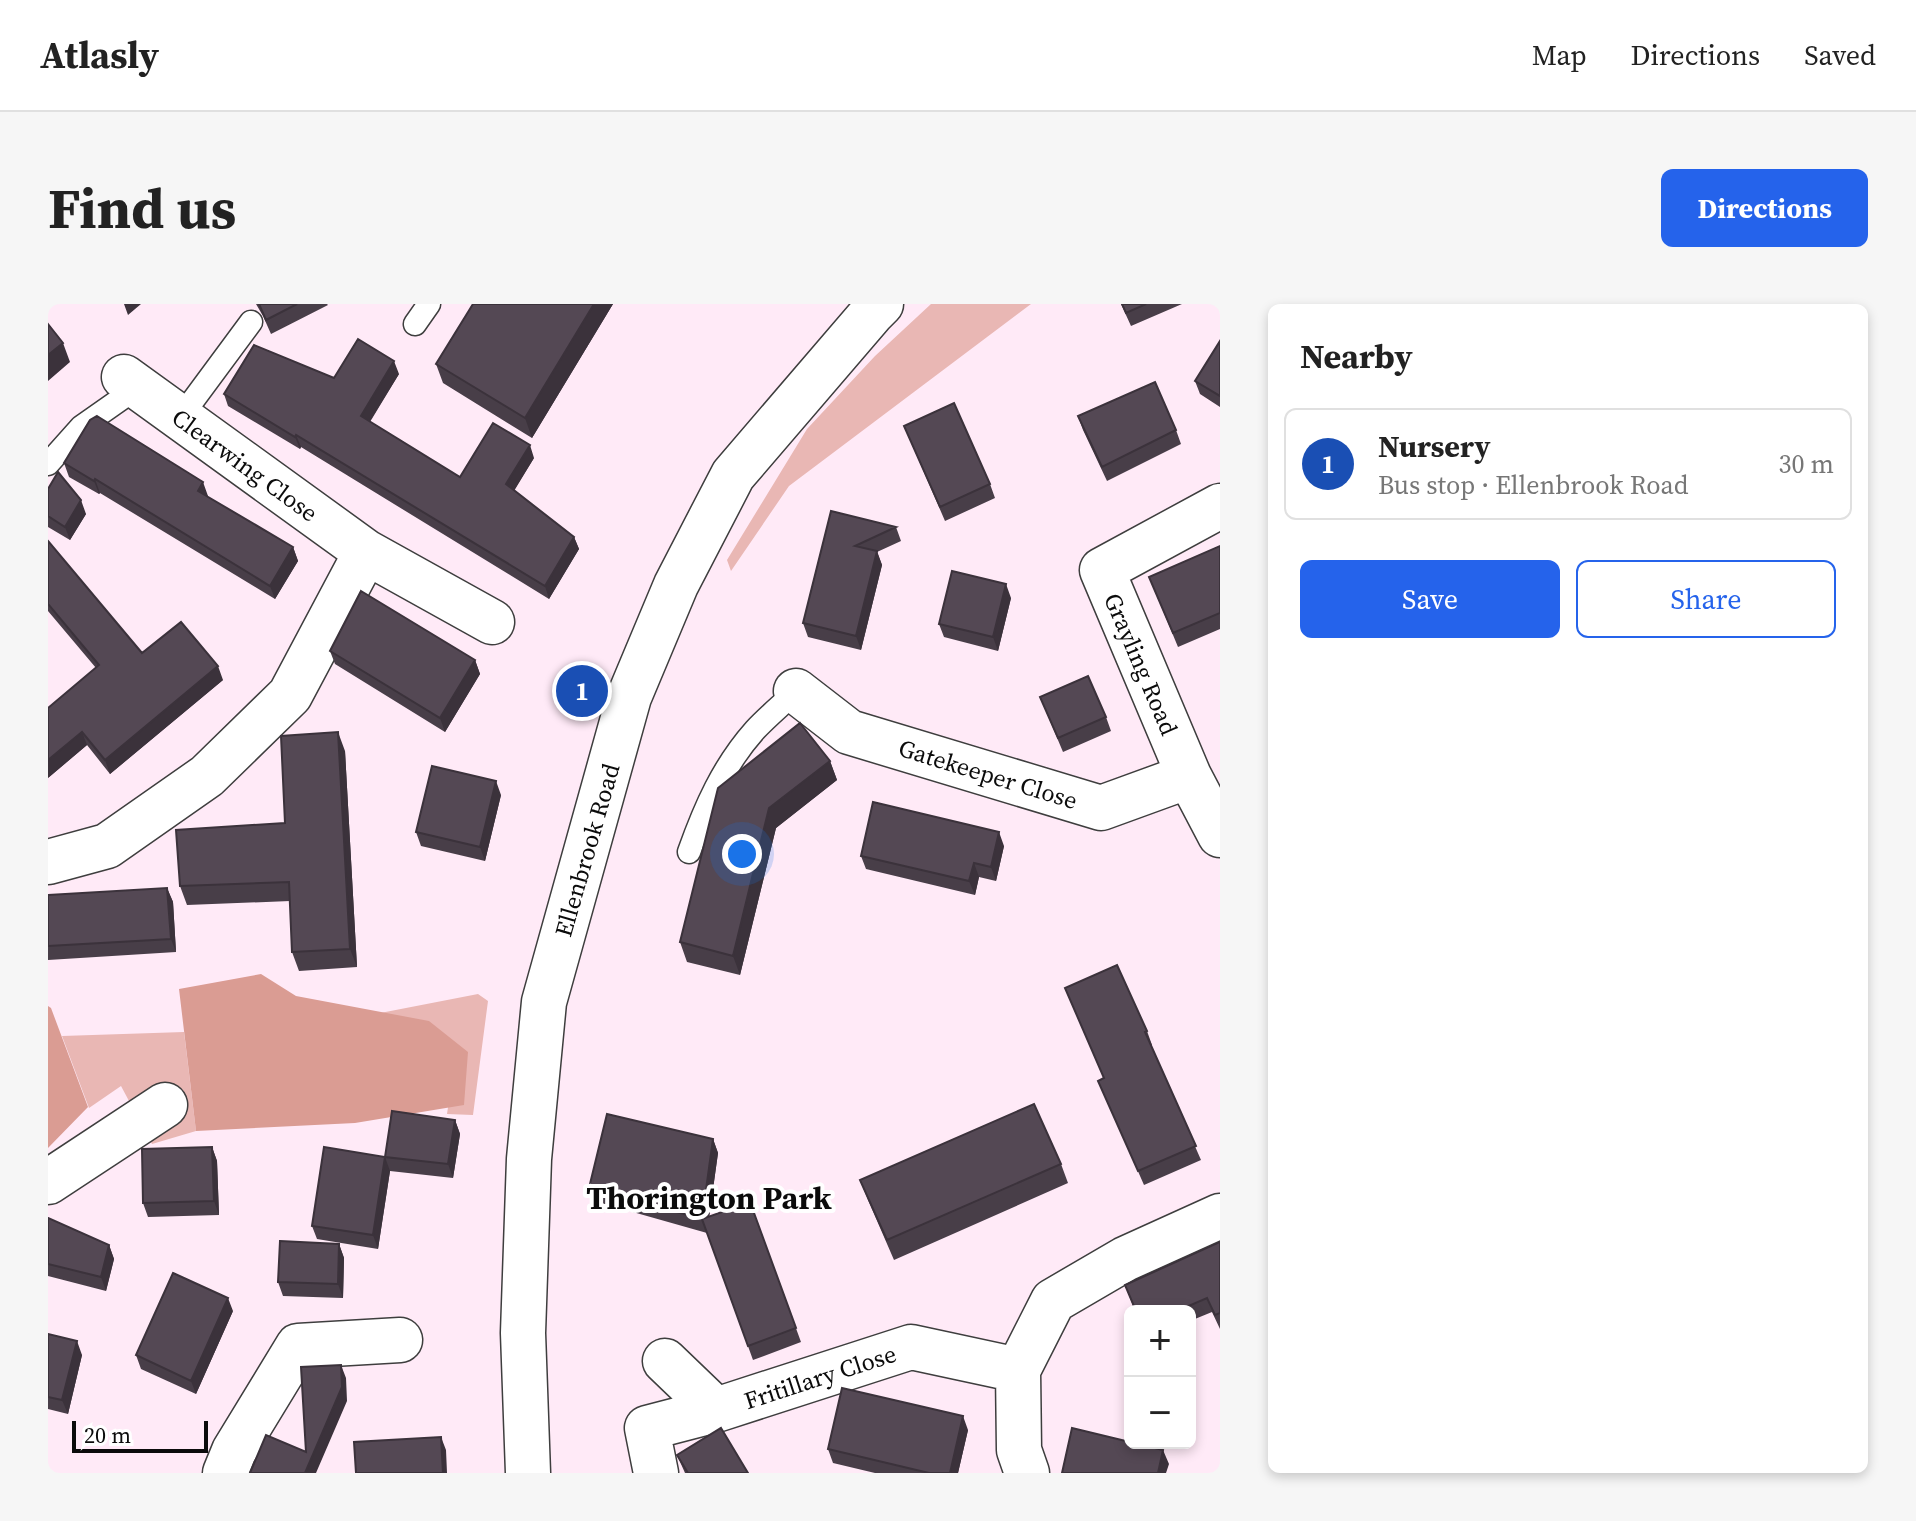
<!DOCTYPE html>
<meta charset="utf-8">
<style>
body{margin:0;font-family:"Source Serif 4",serif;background:#f6f6f6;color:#222}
.controls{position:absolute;right:24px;bottom:24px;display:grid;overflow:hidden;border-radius:12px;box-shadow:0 4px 12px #0003}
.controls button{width:72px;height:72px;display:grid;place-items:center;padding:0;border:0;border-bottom:2px solid #e0e0e0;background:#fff;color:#222;font:40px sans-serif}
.scale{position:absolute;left:24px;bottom:20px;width:136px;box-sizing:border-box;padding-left:8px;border:4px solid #0b0b0b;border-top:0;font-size:22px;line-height:28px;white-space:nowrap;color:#0b0b0b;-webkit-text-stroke:6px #fff;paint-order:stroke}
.you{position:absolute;left:694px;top:550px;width:28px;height:28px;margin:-20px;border:6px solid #fff;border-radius:50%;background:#1a73e8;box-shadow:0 0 0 12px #1a73e833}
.badge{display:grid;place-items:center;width:52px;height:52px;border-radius:50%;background:#2563eb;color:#fff;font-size:26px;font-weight:700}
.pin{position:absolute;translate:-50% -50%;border:4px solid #fff;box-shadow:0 2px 8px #0006}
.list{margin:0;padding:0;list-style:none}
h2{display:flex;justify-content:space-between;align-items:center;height:104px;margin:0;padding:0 32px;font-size:34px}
h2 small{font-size:26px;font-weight:400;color:#767676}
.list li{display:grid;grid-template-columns:52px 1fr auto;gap:24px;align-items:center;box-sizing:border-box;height:112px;margin:0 16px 16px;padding:0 16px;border:2px solid #e0e0e0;border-radius:12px}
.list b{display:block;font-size:30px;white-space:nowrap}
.list p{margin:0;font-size:26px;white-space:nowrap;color:#767676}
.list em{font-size:26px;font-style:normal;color:#767676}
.actions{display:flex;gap:16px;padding:24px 32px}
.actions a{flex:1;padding:18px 0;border:2px solid #2563eb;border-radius:12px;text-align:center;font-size:28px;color:#2563eb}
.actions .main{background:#2563eb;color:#fff}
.map{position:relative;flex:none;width:1172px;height:1169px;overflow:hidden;border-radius:12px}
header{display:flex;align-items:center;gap:48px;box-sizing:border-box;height:112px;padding:0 40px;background:#fff;border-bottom:2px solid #e0e0e0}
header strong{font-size:38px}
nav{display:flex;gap:44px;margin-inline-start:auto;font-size:28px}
.intro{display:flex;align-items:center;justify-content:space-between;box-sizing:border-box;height:192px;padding:0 48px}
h1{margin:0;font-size:56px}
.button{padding:20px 36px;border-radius:12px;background:#2563eb;color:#fff;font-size:28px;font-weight:700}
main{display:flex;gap:48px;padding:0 48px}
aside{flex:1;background:#fff;border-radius:12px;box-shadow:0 4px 12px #0003}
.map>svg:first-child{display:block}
.green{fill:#e9b7b4}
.forest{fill:#da9c93}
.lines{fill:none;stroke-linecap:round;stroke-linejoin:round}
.service-casing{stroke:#3e3e3e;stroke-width:25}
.minor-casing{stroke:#3e3e3e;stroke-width:47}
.tertiary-casing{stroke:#3e3e3e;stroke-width:47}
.service{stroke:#fff;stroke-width:22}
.minor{stroke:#fff;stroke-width:44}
.tertiary{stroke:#fff;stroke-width:44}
.wall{fill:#483e48}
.shaded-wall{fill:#3b323b}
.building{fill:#544854;stroke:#3b323b;stroke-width:2}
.labels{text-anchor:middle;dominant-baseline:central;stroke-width:8;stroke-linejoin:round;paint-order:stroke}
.street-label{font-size:24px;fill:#0b0b0b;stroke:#fff}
.district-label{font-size:32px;font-weight:bold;fill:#0b0b0b;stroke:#fff}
</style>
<header>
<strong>Atlasly</strong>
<nav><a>Map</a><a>Directions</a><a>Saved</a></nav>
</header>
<div class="intro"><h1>Find us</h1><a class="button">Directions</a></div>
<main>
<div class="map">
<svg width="1172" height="1169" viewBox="0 0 1172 1169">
<rect width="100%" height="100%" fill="#ffeaf7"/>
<path class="green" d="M883 0H983L741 182 683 267 679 256 759 125 827 52Z
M430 690 440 697 425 811 399 810 404 776 322 711Z
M136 728 148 827 104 840 73 782 41 804 14 732Z"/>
<path class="forest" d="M213 670 248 692 381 717 420 748 416 801 307 819 148 827 131 685Z
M0 702 3 704 40 803 0 844Z"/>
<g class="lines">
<defs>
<path id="service" d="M367 20 381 0
M132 114 203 18
M0 160 33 123 90 83
M641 548C657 503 675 462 707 426 720 412 735 400 748 387"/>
<path id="minor" d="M76 73 318 248 444 318
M1172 202 1054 266 1141 472 1172 531
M748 387 801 428 1053 504 1141 472
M0 558 59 542 159 472 242 391 318 248
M0 878 117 801
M617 1057 668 1106 863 1043 970 1066
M177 1169 186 1147 250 1042 352 1036
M608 1169 599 1124 668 1106
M979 1169 971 1146 970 1066 1005 997 1077 955 1172 912"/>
<path id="tertiary" d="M480 1169 475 1029 481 855 496 698 581 393 628 281 685 171 824 9 833 0"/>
</defs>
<use href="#service" class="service-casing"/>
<use href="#minor" class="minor-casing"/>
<use href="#tertiary" class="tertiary-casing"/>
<use href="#service" class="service"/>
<use href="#minor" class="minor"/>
<use href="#tertiary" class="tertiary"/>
</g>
<path class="wall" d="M208 0H279L280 1 223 30 215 12Z
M425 0H565L484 134 395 79 388 60Z
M1073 0H1134L1083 22Z
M1172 37V103L1152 90 1147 77Z
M351 70 322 118 412 173 486 154 466 186 526 233 531 245 501 295 253 143 252 145 180 102 176 90 286 74Z
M1030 112 1128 126 1133 140 1059 177 1035 126Z
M856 122 942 180 947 194 897 217Z
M16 159 160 192V193L245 243 250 257 227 295 52 189 51 190 21 173Z
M0 185 38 210 22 236 0 223Z
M783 207 848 223 853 237 829 248 834 261 813 346 760 333 755 319Z
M0 237 94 349 175 376 62 470 39 441 0 474 48 364 0 307Z
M1172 242V325L1130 343 1101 273Z
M963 294 950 347 896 333 891 320Z
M282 347 427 356 432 370 397 428 287 360Z
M992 393 1058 413 1063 427 1015 448Z
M297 447 309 663 251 667 244 648 242 597 139 601 132 582 237 519Z
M782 457 789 476 728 524 692 671 639 658 632 638Z
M453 491 437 557 373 542 368 528Z
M956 542 948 577 931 573 927 591 818 565 813 552Z
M119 584 125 598 128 648 0 656V591Z
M1017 684 1099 727 1104 741 1103 742 1153 856 1096 881 1056 790 1050 777 1056 774Z
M407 816 412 830 405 874 342 867 330 945 269 935 264 922 337 853Z
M665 835 670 849 661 913 702 898 753 1038 705 1056 659 929 546 897 541 884Z
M164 843 169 857 171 911 100 913 95 899Z
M1013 860 1020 879 846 956 820 896 812 876Z
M0 914 61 941 66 955 58 987 0 972Z
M1172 938V1025L1164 1008 1142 1017V1007H1087L1077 981Z
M291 940 296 954 295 994 235 992 230 978Z
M185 1007 148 1090 93 1065 88 1051Z
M0 1030 34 1051 20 1110 0 1105Z
M920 1126 910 1169H827L785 1159 780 1145Z
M629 1151 700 1169H637Z"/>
<path class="shaded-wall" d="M76 0H93L80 11Z
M546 0H565L484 134 477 114Z
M15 39 22 58 0 77V51Z
M346 57 351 70 317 125 313 112Z
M248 131 253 143 252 145 247 133Z
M482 141 486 154 463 192 458 180Z
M47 175 52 189 51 190 46 177Z
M155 178 160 192 155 201 150 187Z
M33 196 38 210 22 236 17 223Z
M526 233 531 245 501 295 497 282Z
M245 243 250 257 227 295 222 282Z
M829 247 834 261 813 346 808 332Z
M958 280 963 294 950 347 945 333Z
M427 356 432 370 397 428 392 414Z
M170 362 175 376 62 470 57 456Z
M34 428 39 441 0 474V456Z
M290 428 297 447 309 663 302 645Z
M782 457 789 476 728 524 692 671 685 652 721 504Z
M448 477 453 491 437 557 432 543Z
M951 528 956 542 948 577 943 563Z
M926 559 931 573 927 591 921 577Z
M119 584 125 598 128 648 123 635Z
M407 816 412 830 405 874 400 860Z
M665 835 670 849 659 929 654 915Z
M164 843 169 857 171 911 166 897Z
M337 853 342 867 330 945 325 931Z
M291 940 296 954 295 994 290 980Z
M61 941 66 955 58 987 53 973Z
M180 994 185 1007 148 1090 143 1077Z
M29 1037 34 1051 20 1110 14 1096Z
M293 1061 298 1074 299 1097 268 1169H257Z
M915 1112 920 1126 910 1169H902Z
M393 1133 398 1146 399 1169H395Z
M1115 1146 1121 1160 1118 1169H1110Z"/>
<path class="building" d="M211 0H249L218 16Z
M425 0H546L477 114 388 60Z
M1074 0H1098L1078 9Z
M0 20 15 39 0 51Z
M310 35 346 57 313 112 412 173 445 119 482 141 458 180 526 233 497 282 248 131 247 133 176 90 206 41 286 74Z
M1172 37V92L1147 77Z
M1107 78 1128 126 1054 163 1030 112Z
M906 99 942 180 892 203 856 122Z
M49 112 155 178 150 187 245 243 222 282 47 175 46 177 16 159 42 116Z
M10 168 33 196 17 223 0 212V185Z
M783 207 848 223 807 242 829 247 808 332 755 319Z
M0 237 94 349 133 318 170 362 57 456 34 428 0 456V404L51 361 0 300Z
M1172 242V309L1125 329 1101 273Z
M904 267 958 280 945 333 891 320Z
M313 287 427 356 392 414 282 347Z
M1040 372 1058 413 1010 434 992 393Z
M752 419 782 457 721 504 685 652 632 638 670 484Z
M290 428 302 645 244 648 241 578 132 582 128 526 237 519 233 432Z
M384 462 448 477 432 543 368 528Z
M825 498 951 528 943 563 926 559 921 577 813 552Z
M119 584 123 635 0 642V591Z
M1069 661 1099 727 1097 728 1148 842 1090 867 1050 777 1056 774 1017 684Z
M986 800 1013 860 839 936 812 876Z
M344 807 407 816 400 860 337 853Z
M559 810 665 835 654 915 541 884Z
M164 843 166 897 95 899 94 845Z
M276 843 337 853 325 931 264 922Z
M702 898 748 1024 700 1042 654 915Z
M0 914 61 941 53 973 0 960Z
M232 937 291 940 290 980 230 978Z
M1172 938V1009L1167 1011 1159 994 1129 1007H1088L1077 981Z
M125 969 180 994 143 1077 88 1051Z
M0 1030 29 1037 14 1096 0 1093Z
M293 1061 294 1083 257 1169H202L218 1131 258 1148 253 1063Z
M794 1084 915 1112 902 1169H881L780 1145Z
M673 1124 700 1169H640L629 1151Z
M1024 1124 1115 1146 1110 1169H1014Z
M393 1133 395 1169H308L306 1138Z"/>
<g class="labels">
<g class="street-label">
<text transform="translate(197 161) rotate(36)">Clearwing Close</text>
<text transform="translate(1093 360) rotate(67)">Grayling Road</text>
<text transform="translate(940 470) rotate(17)">Gatekeeper Close</text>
<text transform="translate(539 546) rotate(-74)">Ellenbrook Road</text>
<text transform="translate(772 1073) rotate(-18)">Fritillary Close</text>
</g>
<g class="district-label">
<text x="661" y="894">Thorington Park</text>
</g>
</g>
</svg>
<div class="controls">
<button>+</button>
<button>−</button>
</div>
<div class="scale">20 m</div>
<div class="you"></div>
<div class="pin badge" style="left:534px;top:387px;background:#1a4fb4">1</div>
</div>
<aside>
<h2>Nearby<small></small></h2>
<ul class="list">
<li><span class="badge" style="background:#1a4fb4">1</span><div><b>Nursery</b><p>Bus stop · Ellenbrook Road</p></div><em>30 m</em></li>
</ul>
<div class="actions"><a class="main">Save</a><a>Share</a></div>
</aside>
</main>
